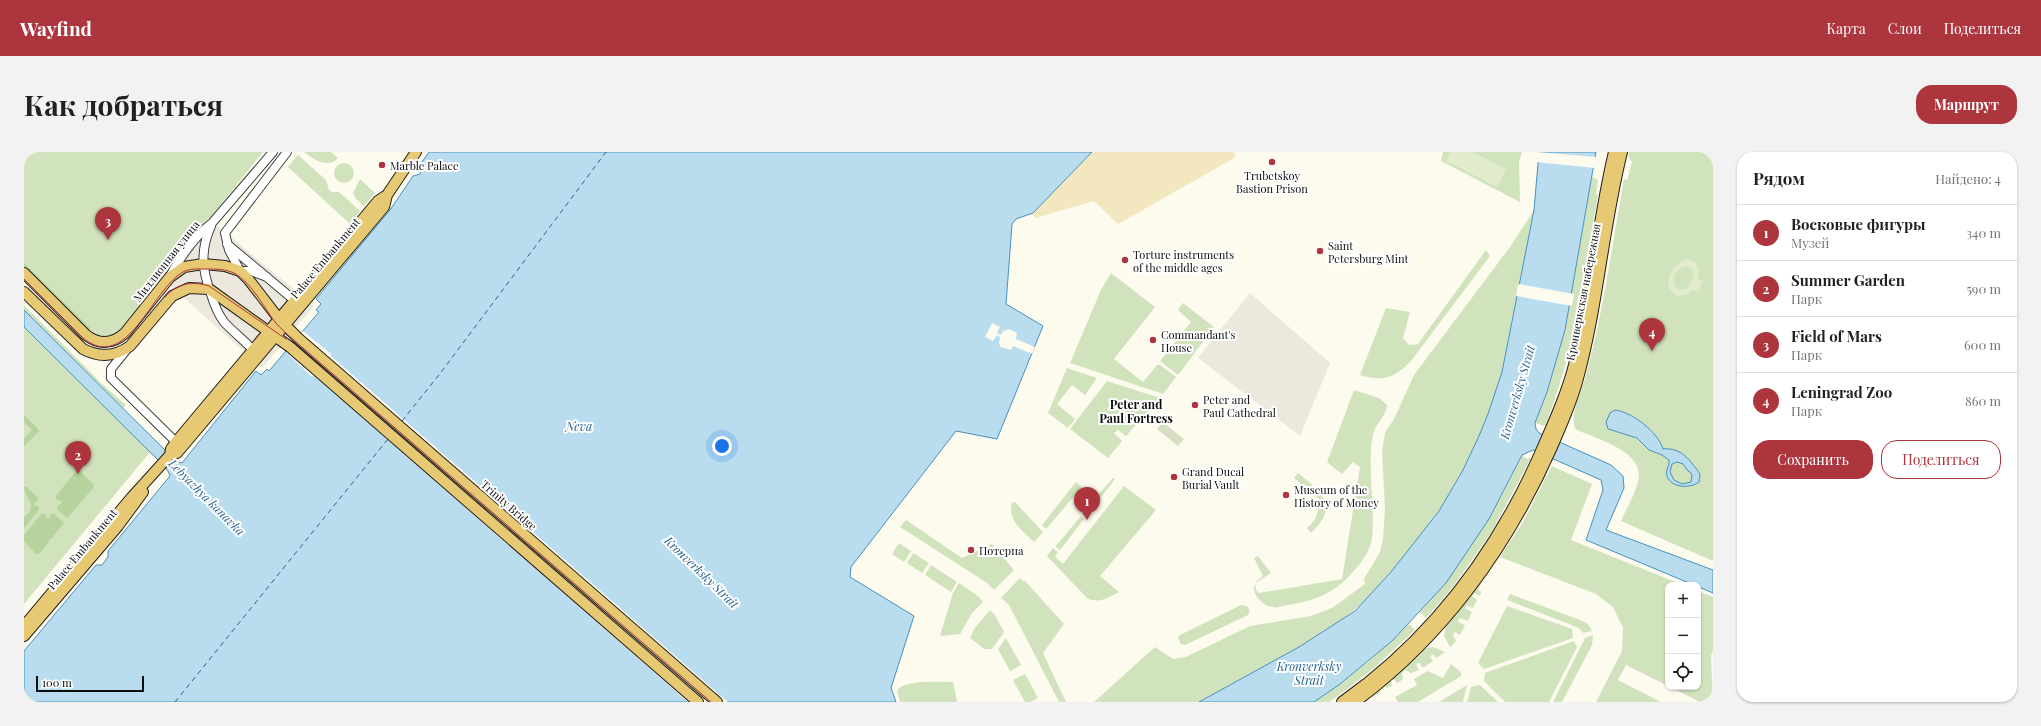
<!DOCTYPE html>
<html lang="ru">
<meta charset="utf-8">
<style>
body{margin:0;font-family:"Playfair Display",serif;background:#f2f2f2;color:#202124}
.controls{position:absolute;right:12px;bottom:12px;display:grid;overflow:hidden;border-radius:8px;box-shadow:0 1px 3px #0004}
.controls button{width:36px;height:36px;display:grid;place-items:center;padding:0;border:0;border-bottom:1px solid #e0e0e0;background:#fff;color:#202124;font:20px sans-serif}
.scale{position:absolute;left:12px;bottom:10px;width:108px;box-sizing:border-box;padding-left:4px;border:2px solid #0d0d0d;border-top:0;font-size:11px;line-height:14px;white-space:nowrap;color:#0d0d0d;-webkit-text-stroke:3px #fff;paint-order:stroke}
.you{position:absolute;left:698px;top:294px;width:14px;height:14px;margin:-10px;border:3px solid #fff;border-radius:50%;background:#1a73e8;box-shadow:0 0 0 6px #1a73e833}
.badge{display:grid;place-items:center;width:26px;height:26px;border-radius:50%;background:#ac353e;color:#fff;font-size:13px;font-weight:700}
.pin{position:absolute;translate:-50% -33px;filter:drop-shadow(0 1px 2px #0008)}
.pin::after{content:'';position:absolute;top:21px;width:14px;height:12px;background:inherit;clip-path:polygon(0 0,100% 0,50% 100%)}
.list{margin:0;padding:0;list-style:none}
h2{display:flex;justify-content:space-between;align-items:center;height:52px;margin:0;padding:0 16px;font-size:17px}
h2 small{font-size:13px;font-weight:400;color:#757577}
.list li{display:grid;grid-template-columns:26px 1fr auto;gap:12px;align-items:center;box-sizing:border-box;height:56px;padding:0 16px;border-top:1px solid #e0e0e0}
.list b{display:block;font-size:15px;white-space:nowrap}
.list p{margin:0;font-size:13px;white-space:nowrap;color:#757577}
.list em{font-size:13px;font-style:normal;color:#757577}
.actions{display:flex;gap:8px;padding:12px 16px}
.actions a{flex:1;padding:9px 0;border:1px solid #ac353e;border-radius:16px;text-align:center;font-size:14px;color:#ac353e}
.actions .main{background:#ac353e;color:#fff}
.icon{flex:none;width:22px;height:22px;fill:none;stroke:currentColor;stroke-width:2;stroke-linecap:round;stroke-linejoin:round}
.map{position:relative;flex:none;width:1689px;height:550px;overflow:hidden;border-radius:16px}
header{display:flex;align-items:center;gap:24px;box-sizing:border-box;height:56px;padding:0 20px;background:#ac353e;color:#fff}
header strong{font-size:19px}
nav{display:flex;gap:22px;margin-inline-start:auto;font-size:14px}
.intro{display:flex;align-items:center;justify-content:space-between;box-sizing:border-box;height:96px;padding:0 24px}
h1{margin:0;font-size:28px}
.button{padding:10px 18px;border-radius:16px;background:#ac353e;color:#fff;font-size:14px;font-weight:700}
main{display:flex;gap:24px;padding:0 24px}
aside{flex:1;background:#fff;border-radius:16px;box-shadow:0 1px 3px #0004}
.map>svg:first-child{display:block}
.green{fill:#d1e3bc}
.forest{fill:#b6d29d}
.sand{fill:#f3e7c0}
.cemetery{fill:#d5ddc2}
.pitch{fill:#e2eccd;fill-rule:evenodd}
.plaza{fill:#ece8de}
.water{fill:#b9dcef;stroke:#4891bd;fill-rule:evenodd}
.pier{fill:#fdfaee}
.lines{fill:none;stroke-linecap:round;stroke-linejoin:round}
.ferry{stroke:#256490;stroke-width:1;stroke-dasharray:5 4;stroke-linecap:butt}
.minor-casing{stroke:#404040;stroke-width:10}
.major-casing{stroke:#1e1e1e;stroke-width:12}
.minor{stroke:#fff;stroke-width:8}
.major{stroke:#e8c973;stroke-width:10}
.tram{stroke:#ac353e;stroke-width:1}
.poi-dot{fill:#ac353e;stroke:#fff;stroke-width:1.5}
.labels{text-anchor:middle;dominant-baseline:central;stroke-width:4;stroke-linejoin:round;paint-order:stroke}
.poi-label{font-size:11px;fill:#0d0d0d;stroke:#fff;text-anchor:start}
.street-label{font-size:11px;fill:#0d0d0d;stroke:#fff}
.water-label{font-size:12px;font-style:italic;fill:#256490;stroke:#fff}
.neighbourhood-label{font-size:12px;font-weight:bold;fill:#0d0d0d;stroke:#fff}
</style>
<header>
<strong>Wayfind</strong>
<nav><a>Карта</a><a>Слои</a><a>Поделиться</a></nav>
</header>
<div class="intro"><h1>Как добраться</h1><a class="button">Маршрут</a></div>
<main>
<div class="map">
<svg width="1689" height="550" viewBox="0 0 1689 550">
<rect width="100%" height="100%" fill="#fdfaee"/>
<path class="green" d="M0 0H239L96 178C86 186 73 186 64 178L0 115Z
M280 0H307L314 6C304 17 290 8 280 0Z
M1419 0H1498L1495 10 1496 50 1417 9Z
M1605 0H1689V409L1597 369C1603 355 1614 338 1615 323 1615 298 1571 286 1553 278 1543 269 1558 239 1561 227 1579 162 1588 94 1600 27L1603 28 1608 10 1605 6Z
M274 3 302 28 305 38 308 40H315L336 59 326 72 264 15Z
M310 21a10 10 0 1 1 20 0a10 10 0 1 1-20 0Z
M1568 25 1574 28 1572 42 1574 43 1557 140C1553 144 1552 153 1554 159 1546 198 1536 236 1521 274L1511 271 1523 240 1541 178Z
M336 27 351 41 340 54 332 47 329 41Z
M1510 58 1478 220 1464 262 1455 284 1439 318 1415 359 1393 390 1341 449 1319 467 1275 495 1175 550H1070L1131 495 1149 507 1162 505 1226 474 1287 464 1308 456 1341 432 1340 427 1356 400 1359 387 1361 355 1358 299 1361 281 1370 267 1390 223 1486 95Z
M1462 98 1466 104 1387 209C1370 226 1360 230 1336 223L1362 156 1386 160 1379 186 1385 193 1394 192Z
M1087 121 1131 155 1090 207 1119 230 1133 213H1136L1152 225 1139 242 1046 211 1077 138Z
M1159 151 1190 175 1154 223 1136 209 1167 170 1154 158Z
M0 153 77 231 102 253 99 256 0 158Z
M0 175 126 300 0 452Z
M1043 216 1073 226 1061 243 1048 233 1033 252 1051 267 1044 276 1024 261Z
M1083 229 1136 246 1102 284 1094 278 1090 281 1098 289 1084 306 1046 277Z
M1330 238 1355 246 1363 253C1363 262 1354 270 1351 277 1348 284 1347 291 1347 298 1345 327 1351 357 1348 386 1346 398 1341 406 1333 415 1312 442 1291 449 1258 454 1255 455 1251 456 1249 455 1240 455 1226 441 1231 432 1232 428 1237 426 1239 424L1230 406 1234 404 1247 421 1231 431 1232 438 1235 441 1318 427 1336 315 1329 310 1318 322 1303 310Z
M1498 303 1503 307 1507 306 1467 381 1428 436 1402 466 1396 460C1438 413 1471 361 1498 303Z
M1528 314 1568 332 1547 388 1659 433H1644V534L1602 513 1594 528 1637 550H1572L1598 499 1599 476 1589 455 1572 442 1476 405 1499 370Z
M1274 321C1298 341 1316 353 1287 381L1283 376C1293 368 1295 359 1295 347L1270 326Z
M1089 326 1091 327 1062 365 1058 362Z
M1052 330 1058 335 1022 377 1018 373Z
M1100 334 1132 358 1076 424 1095 440C1084 446 1075 452 1063 446L1023 404 1029 396 1034 400 1031 405 1039 412Z
M991 350 1019 380 1010 390C999 379 983 368 988 351Z
M1057 364 1060 367 1036 398 1031 395Z
M882 368 938 406 968 392 990 418 970 438 963 431 876 375Z
M875 391 887 399 880 410 868 402Z
M889 401 905 411 898 421 883 411Z
M907 413 933 430 927 440 901 423Z
M996 426 999 429H1001L1040 472 1019 501 1042 550H1035L985 453 977 446Z
M935 431 954 444 959 450 948 461 936 482 916 484 929 441Z
M1456 431 1457 432 1454 438 1457 440 1459 435 1456 444 1450 441 1448 444 1453 448 1449 456 1443 453 1441 456 1448 460 1444 469 1436 466 1434 470 1441 473 1436 483 1431 480 1429 483 1432 489 1426 495 1420 484 1422 474Z
M1674 439 1689 445V498L1687 504 1689 550H1676L1646 535H1674Z
M1486 442 1556 468 1564 472 1568 479 1559 481 1555 476 1483 448Z
M1217 453 1223 454 1226 459 1224 463 1161 493 1157 492 1154 486 1156 483Z
M1483 454 1548 477 1549 486 1460 517 1454 511Z
M966 458 971 463 980 480 968 497H960L946 486 950 477Z
M1385 472 1391 478 1351 515 1322 538 1305 550H1290L1345 509Z
M1569 483 1568 493 1538 550H1529L1561 486Z
M982 486 997 513 986 519 974 497Z
M1550 489 1553 495 1525 550H1481L1460 529 1461 521Z
M1409 495 1421 500 1412 506 1409 502 1406 505 1409 509 1399 516 1395 511 1392 512 1395 518 1387 521 1381 518 1378 521 1379 527 1374 531 1369 527 1367 528 1368 534 1363 536 1361 534 1356 537V541L1346 546 1344 544 1396 500 1403 496Z
M1427 512 1437 520V524L1394 550H1374L1371 545 1393 533 1390 527 1404 519 1419 526Z
M1001 522 1014 546 1006 550H1001L989 528Z
M929 530 933 550H876L873 539C879 527 917 530 929 530Z
M1443 533 1439 550H1415Z
M1456 533 1474 550H1443L1447 535Z"/>
<path class="forest" d="M0 111 66 176 64 178 0 115Z
M0 263 14 277 15 279 0 294V287L8 278 0 270Z
M53 318H55L70 333V335L43 366 33 357V354L39 350 32 347V344Z
M0 335H3L14 346V348L9 352 15 355V358L0 376V365C16 354 0 346 0 335Z
M18 361 23 363 22 365 24 367 27 364 25 363 29 361 40 371 27 387 24 388 25 390 15 402H12L0 389V383Z"/>
<path class="sand" d="M1068 0H1210L1212 5 1094 72 1070 49 1011 66 1009 61Z"/>
<path class="cemetery" d="M1144 264 1146 266 1141 272 1160 287 1154 294 1133 277Z"/>
<path class="pitch" d="M1426 0H1449L1482 17 1473 35 1422 9Z
M1663 107 1671 110 1675 118 1674 127 1679 129 1674 140 1669 137 1663 143 1653 144 1645 137C1642 123 1650 111 1663 107ZM1662 114 1669 118V127L1662 137 1655 138 1650 133C1648 124 1653 116 1662 114Z"/>
<path class="plaza" d="M184 66 290 154 238 216 138 126Z
M1226 141 1306 211 1276 284 1174 206Z"/>
<path class="water" d="M405 0H1068L1009 61 992 67 988 72 982 152 1019 174 973 287 932 279 827 415 826 425 890 464 867 536 872 550H0V499L72 413H78L84 405V399L146 324 144 319 132 306 0 175V158L152 309 158 311 232 219 237 223 243 217 245 219 295 160 292 158 297 152 292 147 366 58 389 24 396 22 399 15 398 10Z
M1515 0H1572L1541 178 1523 240 1511 271 1512 277 1515 281 1587 313 1599 324 1600 336 1582 378 1689 418V441L1562 388 1579 338 1577 328 1509 298 1498 303 1465 367 1422 431 1368 489 1316 532 1290 550H1175L1275 495 1331 459 1367 420 1415 359 1439 318 1455 284 1464 262 1478 220 1510 58Z
M1591 258C1608 260 1634 280 1639 297 1657 295 1666 308 1676 322L1675 330C1666 337 1647 336 1643 324 1641 318 1646 314 1645 308L1638 303 1625 298 1613 286 1584 277 1582 270 1586 261ZM1653 310 1659 312 1664 319 1666 320 1668 323 1667 330 1658 332 1650 328 1646 320 1648 312Z"/>
<path class="pier" d="M1513 0 1572 5 1571 16 1512 10Z
M1494 132 1550 142 1548 154 1492 144Z
M968 171 976 175 973 181 977 183 979 179 985 177 993 181 992 187 1011 195 1008 202 989 194 987 198 977 195 975 192 976 185 973 183 969 189 961 185Z
M279 179 307 202V204L704 550H664L289 223 288 225 262 200Z"/>
<g class="lines">
<path class="ferry" d="M378 269 418 219 582 0
M151 550 364 287"/>
<defs>
<path id="minor" d="M187 74C176 98 178 118 187 142 190 152 194 162 200 170 209 180 220 188 229 198
M203 92 270 148
M146 124C156 106 171 84 188 71L249 0
M243 125 227 119H216L205 98 201 81 263 0
M104 196 87 217V226L152 290"/>
<path id="major" d="M0 121 62 183C75 193 89 192 101 181L146 125 160 115 179 112 201 114 216 119 225 128 255 167 274 186 693 550
M0 140 59 197C76 206 91 205 106 194L148 144 165 136 185 137 266 195 674 550
M146 303 153 301 360 55 363 43 392 0
M146 303 147 297 152 290 354 49 363 43
M0 474 107 346 146 303
M0 484 94 374 119 340
M1318 550C1410 485 1477 394 1521 290 1532 265 1543 240 1550 213 1568 143 1573 70 1590 0
M1331 550C1419 485 1484 395 1528 295 1537 274 1547 252 1553 230 1574 155 1579 76 1598 0"/>
</defs>
<use href="#minor" class="minor-casing"/>
<use href="#major" class="major-casing"/>
<use href="#minor" class="minor"/>
<use href="#major" class="major"/>
<path class="tram" d="M0 127 59 186C103 222 128 137 159 120 166 116 175 117 183 117 192 117 201 117 210 121 228 131 239 154 251 170 257 177 264 183 271 189L687 550
M141 145C153 131 169 129 185 134L262 187"/>
</g>
<g class="poi-dot">
<circle cx="1248" cy="10" r="4"/>
<circle cx="358" cy="13" r="4"/>
<circle cx="1296" cy="99" r="4"/>
<circle cx="1101" cy="108" r="4"/>
<circle cx="1129" cy="188" r="4"/>
<circle cx="1171" cy="253" r="4"/>
<circle cx="1150" cy="325" r="4"/>
<circle cx="1262" cy="343" r="4"/>
<circle cx="947" cy="398" r="4"/>
</g>
<g class="labels">
<g class="poi-label">
<text x="366" y="13">Marble Palace</text>
<text x="1248" y="23" text-anchor="middle">Trubetskoy<tspan x="1248" dy="13">Bastion Prison</tspan></text>
<text x="1304" y="93">Saint<tspan x="1304" dy="13">Petersburg Mint</tspan></text>
<text x="1109" y="102">Torture instruments<tspan x="1109" dy="13">of the middle ages</tspan></text>
<text x="1137" y="182">Commandant's<tspan x="1137" dy="13">House</tspan></text>
<text x="1179" y="247">Peter and<tspan x="1179" dy="13">Paul Cathedral</tspan></text>
<text x="1158" y="319">Grand Ducal<tspan x="1158" dy="13">Burial Vault</tspan></text>
<text x="1270" y="337">Museum of the<tspan x="1270" dy="13">History of Money</tspan></text>
<text x="955" y="398">Потерна</text>
</g>
<g class="street-label">
<text transform="translate(301 106) rotate(-50)">Palace Embankment</text>
<text transform="translate(142 109) rotate(-52)">Миллионная улица</text>
<text transform="translate(1559 140) rotate(-79)">Кронверкская набережная</text>
<text transform="translate(485 353) rotate(41)">Trinity Bridge</text>
<text transform="translate(58 397) rotate(-50)">Palace Embankment</text>
</g>
<g class="water-label">
<text transform="translate(1493 240) rotate(-74)">Kronverksky Strait</text>
<text x="555" y="274">Neva</text>
<text transform="translate(183 345) rotate(45)">Lebyazhya kanavka</text>
<text transform="translate(678 420) rotate(44)">Kronverksky Strait</text>
<text x="1285" y="514">Kronverksky<tspan x="1285" dy="14">Strait</tspan></text>
</g>
<g class="neighbourhood-label">
<text x="1112" y="252">Peter and<tspan x="1112" dy="14">Paul Fortress</tspan></text>
</g>
</g>
</svg>
<div class="controls">
<button>+</button>
<button>−</button>
<button><svg class="icon" aria-label="locate" viewBox="0 0 24 24"><circle cx="12" cy="12" r="6"/><path d="M12 2v4M12 18v4M2 12h4M18 12h4"/></svg></button>
</div>
<div class="scale">100 m</div>
<div class="you"></div>
<div class="pin badge" style="left:1063px;top:368px">1</div>
<div class="pin badge" style="left:54px;top:322px">2</div>
<div class="pin badge" style="left:84px;top:88px">3</div>
<div class="pin badge" style="left:1628px;top:199px">4</div>
</div>
<aside>
<h2>Рядом<small>Найдено: 4</small></h2>
<ul class="list">
<li><span class="badge">1</span><div><b>Восковые фигуры</b><p>Музей</p></div><em>340 m</em></li>
<li><span class="badge">2</span><div><b>Summer Garden</b><p>Парк</p></div><em>590 m</em></li>
<li><span class="badge">3</span><div><b>Field of Mars</b><p>Парк</p></div><em>600 m</em></li>
<li><span class="badge">4</span><div><b>Leningrad Zoo</b><p>Парк</p></div><em>860 m</em></li>
</ul>
<div class="actions"><a class="main">Сохранить</a><a>Поделиться</a></div>
</aside>
</main>
